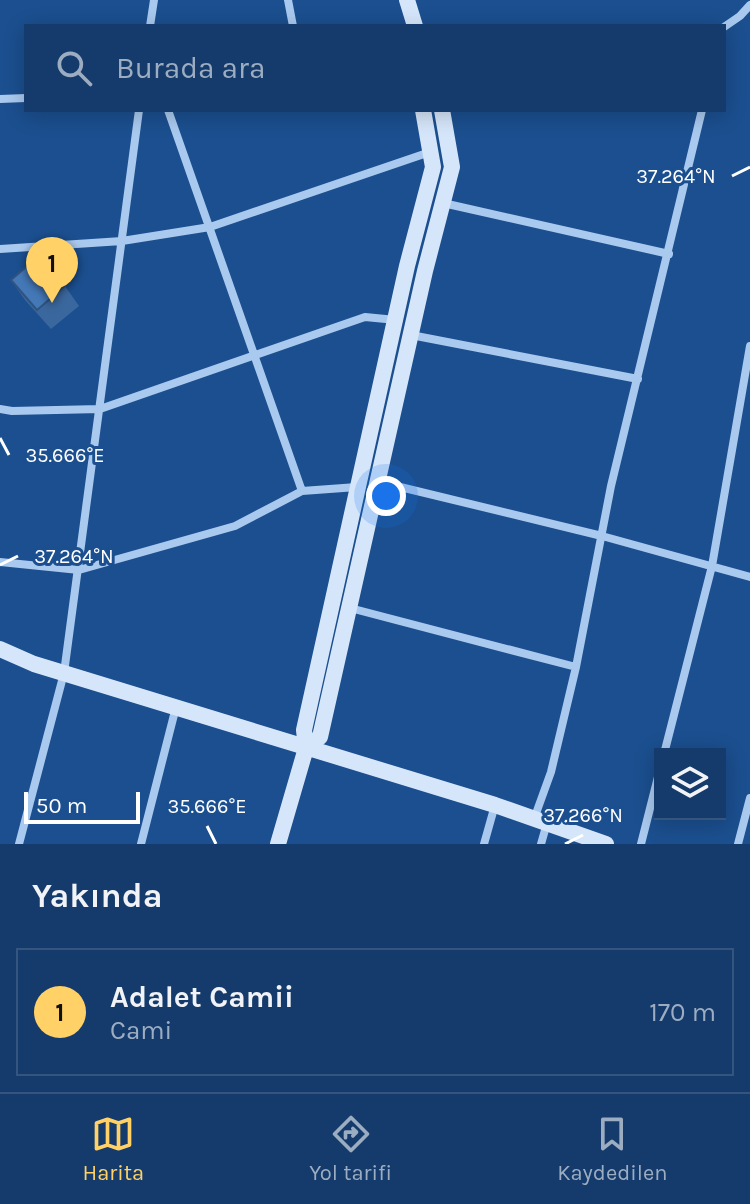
<!DOCTYPE html>
<html lang="tr">
<meta charset="utf-8">
<style>
body{margin:0;font-family:Karla,sans-serif;background:#1d4271;color:#f1f3f6}
.controls{position:absolute;right:24px;bottom:24px;display:grid;overflow:hidden;border-radius:0px;box-shadow:0 4px 20px #0003}
.controls button{width:72px;height:72px;display:grid;place-items:center;padding:0;border:0;border-bottom:2px solid #33557e;background:#143b6b;color:#f1f3f6;font:40px sans-serif}
.scale{position:absolute;left:24px;bottom:20px;width:116px;box-sizing:border-box;padding-left:8px;border:4px solid #fff;border-top:0;font-size:22px;line-height:28px;white-space:nowrap;color:#fff;-webkit-text-stroke:6px #1b4f8f;paint-order:stroke}
.you{position:absolute;left:386px;top:496px;width:28px;height:28px;margin:-20px;border:6px solid #fff;border-radius:50%;background:#1a73e8;box-shadow:0 0 0 12px #1a73e833}
.badge{display:grid;place-items:center;width:52px;height:52px;border-radius:50%;background:#ffd166;color:#111;font-size:26px;font-weight:700}
.pin{position:absolute;translate:-50% -66px;filter:drop-shadow(0 2px 4px #0008)}
.pin::after{content:'';position:absolute;top:42px;width:28px;height:24px;background:inherit;clip-path:polygon(0 0,100% 0,50% 100%)}
.list{margin:0;padding:0;list-style:none}
h2{display:flex;justify-content:space-between;align-items:center;height:104px;margin:0;padding:0 32px;font-size:34px}
h2 small{font-size:26px;font-weight:400;color:#9dadc1}
.list li{display:grid;grid-template-columns:52px 1fr auto;gap:24px;align-items:center;box-sizing:border-box;height:128px;margin:0 16px 16px;padding:0 16px;border:2px solid #33557e;border-radius:0px}
.list b{display:block;font-size:30px;white-space:nowrap}
.list p{margin:0;font-size:26px;white-space:nowrap;color:#9dadc1}
.list em{font-size:26px;font-style:normal;color:#9dadc1}
.icon{flex:none;width:44px;height:44px;fill:none;stroke:currentColor;stroke-width:2;stroke-linecap:round;stroke-linejoin:round}
.map{position:relative;flex:none;width:750px;height:844px;overflow:hidden}
.search{position:absolute;background:#143b6b;box-shadow:0 4px 20px #0003;left:24px;right:24px;top:24px;height:88px;display:flex;align-items:center;gap:20px;box-sizing:border-box;padding:0 28px;border-radius:0px;color:#9dadc1;font-size:30px}
.sheet{height:248px;background:#143b6b}
nav{display:flex;justify-content:space-around;align-items:center;box-sizing:border-box;height:112px;border-top:2px solid #33557e;background:#143b6b;font-size:22px;color:#9dadc1}
nav a{display:grid;justify-items:center;gap:4px}
nav .on{color:#ffd166}
.map>svg:first-child{display:block}
.lines{fill:none;stroke-linecap:round;stroke-linejoin:round}
.street{stroke:#a9c9ee;stroke-width:8}
.secondary{stroke:#d6e6fa;stroke-width:16}
.wall{fill:#3a679d}
.building{fill:#4478b7;stroke:#305480;stroke-width:2}
.ticks{fill:none;stroke:#fff;stroke-width:3}
.ticks-label{font-size:20px;text-anchor:middle;fill:#fff;stroke:#1b4f8f;stroke-width:6;stroke-linejoin:round;paint-order:stroke}
</style>
<div class="map">
<svg width="750" height="844" viewBox="0 0 750 844">
<rect width="100%" height="100%" fill="#1b4f8f"/>
<g class="lines">
<path class="street" d="M288 0 293 26
M150 26 154 0
M724 27 740 16 750 5
M0 99 26 98
M168 110 302 491
M443 203 669 254
M0 249 122 241 210 227 430 152
M411 335 638 379
M0 409 12 411 100 409 365 317 396 320
M375 486 392 485 602 536 750 577
M0 562 79 570 235 526 302 491 357 487
M350 608 576 667
M664 754 712 566 750 346
M534 819 551 772 576 667 611 486 702 110
M19 844 64 673 139 110
M141 844 176 707
M484 844 495 805
M541 844 547 823
M641 844 660 769
M738 844 750 798"/>
<path class="secondary" d="M407 0 415 26
M0 649 34 664 495 805 606 844
M306 748 320 737 425 271 452 167 442 110
M278 844 306 748 304 730 407 266 433 167 423 110"/>
</g>
<path class="wall" d="M11 280 65 286 79 306 51 329 25 300Z"/>
<path class="building" d="M39 256 65 286 37 310 11 280Z"/>
<path class="ticks" d="M732 176 750 167M0 438 9 455M0 565 18 556M207 826 216 844M565 844 583 835"/>
<g class="ticks-label">
<text x="676" y="183">37.264°N</text>
<text x="65" y="462">35.666°E</text>
<text x="74" y="563">37.264°N</text>
<text x="207" y="813">35.666°E</text>
<text x="583" y="822">37.266°N</text>
</g>
</svg>
<div class="controls">
<button><svg class="icon" aria-label="layers" viewBox="0 0 24 24"><path d="M12 4l9 5-9 5-9-5zM3 14l9 5 9-5"/></svg></button>
</div>
<div class="scale">50 m</div>
<div class="you"></div>
<div class="pin badge" style="left:52px;top:303px">1</div>
<div class="search"><svg class="icon" aria-label="search" viewBox="0 0 24 24"><circle cx="10" cy="10" r="6"/><path d="M15 15l6 6"/></svg>Burada ara</div>
</div>
<section class="sheet">
<h2>Yakında<small></small></h2>
<ul class="list">
<li><span class="badge">1</span><div><b>Adalet Camii</b><p>Cami</p></div><em>170 m</em></li>
</ul>
</section>
<nav>
<a class="on"><svg class="icon" aria-label="map" viewBox="0 0 24 24"><path d="M3 6l6-2 6 2 6-2v14l-6 2-6-2-6 2zM9 4v14M15 6v14"/></svg>Harita</a>
<a><svg class="icon" aria-label="directions" viewBox="0 0 24 24"><path d="M12 3l9 9-9 9-9-9zM9 14v-3h6M13 9l2 2-2 2"/></svg>Yol tarifi</a>
<a><svg class="icon" aria-label="saved" viewBox="0 0 24 24"><path d="M7 4h10v16l-5-4-5 4z"/></svg>Kaydedilen</a>
</nav>
